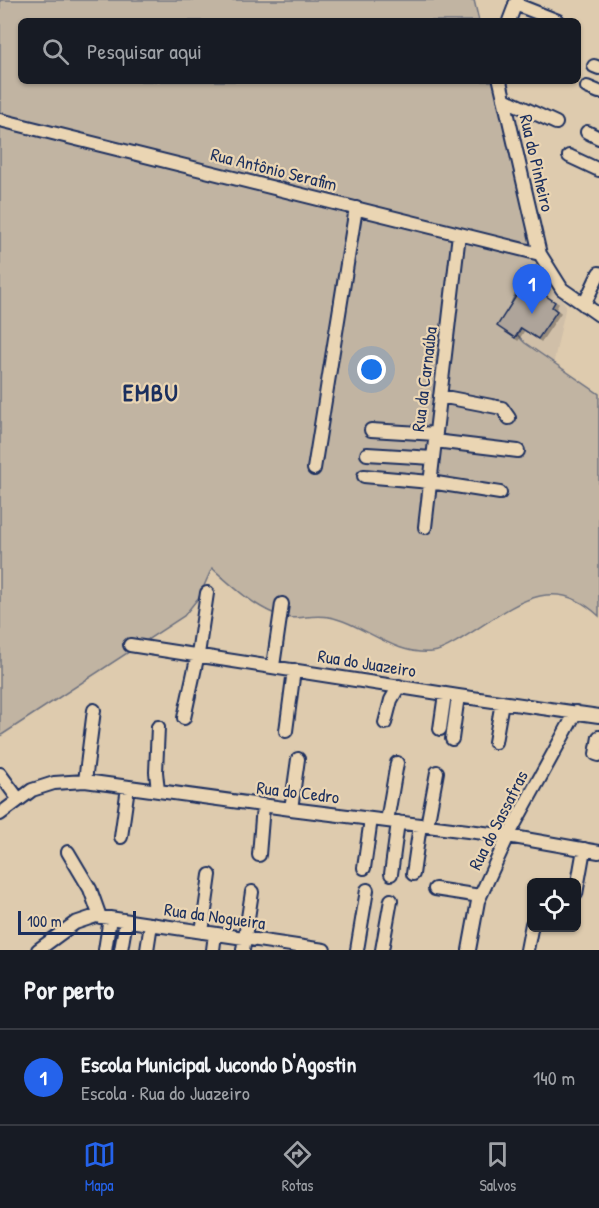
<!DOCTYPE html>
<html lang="pt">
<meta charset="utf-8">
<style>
body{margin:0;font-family:"Patrick Hand",sans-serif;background:#242831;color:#f1f3f6}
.controls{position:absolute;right:18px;bottom:18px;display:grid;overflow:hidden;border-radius:9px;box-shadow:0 2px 4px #0004}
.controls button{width:54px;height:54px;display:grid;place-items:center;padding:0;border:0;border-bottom:2px solid #363941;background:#171b24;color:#f1f3f6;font:30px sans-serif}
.scale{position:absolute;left:18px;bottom:15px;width:118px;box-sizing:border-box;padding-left:6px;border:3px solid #1b2f5e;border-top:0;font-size:16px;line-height:21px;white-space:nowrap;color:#1b2f5e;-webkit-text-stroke:4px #ead5b3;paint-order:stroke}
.you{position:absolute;left:372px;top:370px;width:21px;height:21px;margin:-15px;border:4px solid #fff;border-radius:50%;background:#1a73e8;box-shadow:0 0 0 9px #1a73e833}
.badge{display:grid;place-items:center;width:39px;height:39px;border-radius:50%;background:#2563eb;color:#fff;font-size:20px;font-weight:700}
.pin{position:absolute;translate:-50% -50px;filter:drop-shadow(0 2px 3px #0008)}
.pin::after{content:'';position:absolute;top:32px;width:21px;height:18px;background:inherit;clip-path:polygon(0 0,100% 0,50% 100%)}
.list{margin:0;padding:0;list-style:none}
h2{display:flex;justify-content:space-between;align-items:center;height:78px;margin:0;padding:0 24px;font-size:26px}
h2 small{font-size:20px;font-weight:400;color:#9ea1a6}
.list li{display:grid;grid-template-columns:39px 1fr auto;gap:18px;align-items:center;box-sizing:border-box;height:96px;padding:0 24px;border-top:2px solid #363941}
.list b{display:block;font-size:22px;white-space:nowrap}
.list p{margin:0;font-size:20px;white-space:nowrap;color:#9ea1a6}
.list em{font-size:20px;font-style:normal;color:#9ea1a6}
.icon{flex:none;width:33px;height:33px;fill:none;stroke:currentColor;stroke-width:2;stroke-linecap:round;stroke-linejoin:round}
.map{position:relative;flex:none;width:599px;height:950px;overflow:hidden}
.search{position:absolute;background:#171b24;box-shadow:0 2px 4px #0004;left:18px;right:18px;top:18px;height:66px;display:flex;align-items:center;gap:15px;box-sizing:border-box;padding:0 21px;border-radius:9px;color:#9ea1a6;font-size:22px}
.sheet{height:174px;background:#171b24}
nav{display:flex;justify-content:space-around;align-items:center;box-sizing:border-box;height:84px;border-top:2px solid #363941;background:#171b24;font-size:16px;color:#9ea1a6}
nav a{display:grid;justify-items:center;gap:3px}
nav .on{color:#2563eb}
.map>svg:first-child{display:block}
.built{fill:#d0bfa8}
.green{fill:#c1b4a2;stroke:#6e7280;stroke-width:1.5}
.building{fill:#aea49a;stroke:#1b2f5e;stroke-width:1.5;filter:url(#shadow)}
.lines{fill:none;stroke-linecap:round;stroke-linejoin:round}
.minor-casing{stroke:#1b2f5e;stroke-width:16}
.minor{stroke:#ead5b3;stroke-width:12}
.labels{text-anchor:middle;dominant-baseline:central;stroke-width:4.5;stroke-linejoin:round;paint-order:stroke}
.street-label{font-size:18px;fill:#1b2f5e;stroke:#ead5b3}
.district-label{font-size:24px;font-weight:bold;letter-spacing:1.5px;fill:#1b2f5e;stroke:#ead5b3}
</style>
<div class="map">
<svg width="599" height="950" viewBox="0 0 599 950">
<defs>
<filter id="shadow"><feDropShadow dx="3" dy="2" stdDeviation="0" flood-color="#0004"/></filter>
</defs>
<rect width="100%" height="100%" fill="#decbae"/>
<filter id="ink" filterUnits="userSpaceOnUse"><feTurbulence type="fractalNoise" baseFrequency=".0167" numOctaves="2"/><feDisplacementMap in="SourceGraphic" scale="12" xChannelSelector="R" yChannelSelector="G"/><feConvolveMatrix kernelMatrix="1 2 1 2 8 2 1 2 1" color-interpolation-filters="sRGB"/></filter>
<g filter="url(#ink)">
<path class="built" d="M535 261 546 281 566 305 552 370 497 326Z"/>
<path class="green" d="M0 0H474L479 21H21V81H495L541 259C520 289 491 311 525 343L599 394V616C549 568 507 612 461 639 452 644 442 651 432 652 394 656 362 623 329 617 310 613 293 623 275 614 251 604 231 585 212 568L199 597 184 616 0 736Z"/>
<path class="building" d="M527 279 537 285 539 282 547 288 543 294 555 302 552 307 557 311 538 339 521 328 515 338 497 326Z"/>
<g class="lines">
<defs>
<path id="minor" d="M515 4 558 21
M509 21 517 0
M594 66 599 68
M500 81 540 254 562 289 599 315
M587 87 599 92
M504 99 556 123
M0 120 540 254
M587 132 599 138
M569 156 599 170
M584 305 599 273
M440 396 502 408 509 418
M371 430 436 434
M435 441 518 451
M367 454 433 458
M314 469 356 208
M364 476 430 482 500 493
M425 527 459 234
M130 645 458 696 599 716
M273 666 282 604
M184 718 198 654 207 593
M385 723 391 700 399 686
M158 727 156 772 158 791
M440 729 445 694
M286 731 294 670
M599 737 596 754 599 755
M452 739 458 696
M495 742 502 702
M0 774 19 800
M85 781 94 710
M291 809 298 759
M0 814 32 790 54 783 85 781 291 809 508 836 599 852
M387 821 397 763
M427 826 437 772
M121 837 128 787
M68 852 90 889 100 917
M259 855 263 806
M364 868 371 819
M391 874 398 822
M413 874 420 825
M435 889 480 896
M576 894 584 849
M202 932 210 875
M38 950 75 923 96 916 324 950
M105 950 110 918
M121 950 126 921
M147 950 151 924
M213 950 215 934
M243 950 252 892
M357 950 367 890
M382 950 391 900
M469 950 478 901 508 836 576 712
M527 950 532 924"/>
</defs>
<use href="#minor" class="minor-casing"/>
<use href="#minor" class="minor"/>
</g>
</g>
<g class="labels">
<g class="street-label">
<text transform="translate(537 163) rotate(77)">Rua do Pinheiro</text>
<text transform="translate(274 169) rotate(14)">Rua Antônio Serafim</text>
<text transform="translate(424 379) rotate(-83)">Rua da Carnaúba</text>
<text transform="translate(367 663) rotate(9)">Rua do Juazeiro</text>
<text transform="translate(298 792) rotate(7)">Rua do Cedro</text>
<text transform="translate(498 820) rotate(-63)">Rua do Sassafras</text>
<text transform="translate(215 916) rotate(8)">Rua da Nogueira</text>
</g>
<g class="district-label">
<text x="151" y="392">EMBU</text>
</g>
</g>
</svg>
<div class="controls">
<button><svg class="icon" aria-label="locate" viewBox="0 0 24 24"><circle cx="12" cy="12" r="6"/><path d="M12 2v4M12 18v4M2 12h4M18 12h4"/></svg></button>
</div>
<div class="scale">100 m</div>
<div class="you"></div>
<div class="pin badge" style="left:532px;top:314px">1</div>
<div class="search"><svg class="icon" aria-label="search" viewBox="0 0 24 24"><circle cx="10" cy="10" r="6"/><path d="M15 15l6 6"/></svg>Pesquisar aqui</div>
</div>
<section class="sheet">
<h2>Por perto<small></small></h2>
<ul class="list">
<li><span class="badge">1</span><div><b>Escola Municipal Jucondo D'Agostin</b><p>Escola · Rua do Juazeiro</p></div><em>140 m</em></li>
</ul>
</section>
<nav>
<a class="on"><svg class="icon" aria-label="map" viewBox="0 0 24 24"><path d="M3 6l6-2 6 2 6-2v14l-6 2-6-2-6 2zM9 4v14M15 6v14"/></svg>Mapa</a>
<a><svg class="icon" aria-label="directions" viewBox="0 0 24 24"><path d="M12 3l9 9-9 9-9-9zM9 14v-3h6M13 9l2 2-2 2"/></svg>Rotas</a>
<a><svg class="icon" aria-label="saved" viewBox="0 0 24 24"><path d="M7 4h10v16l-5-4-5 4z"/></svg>Salvos</a>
</nav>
